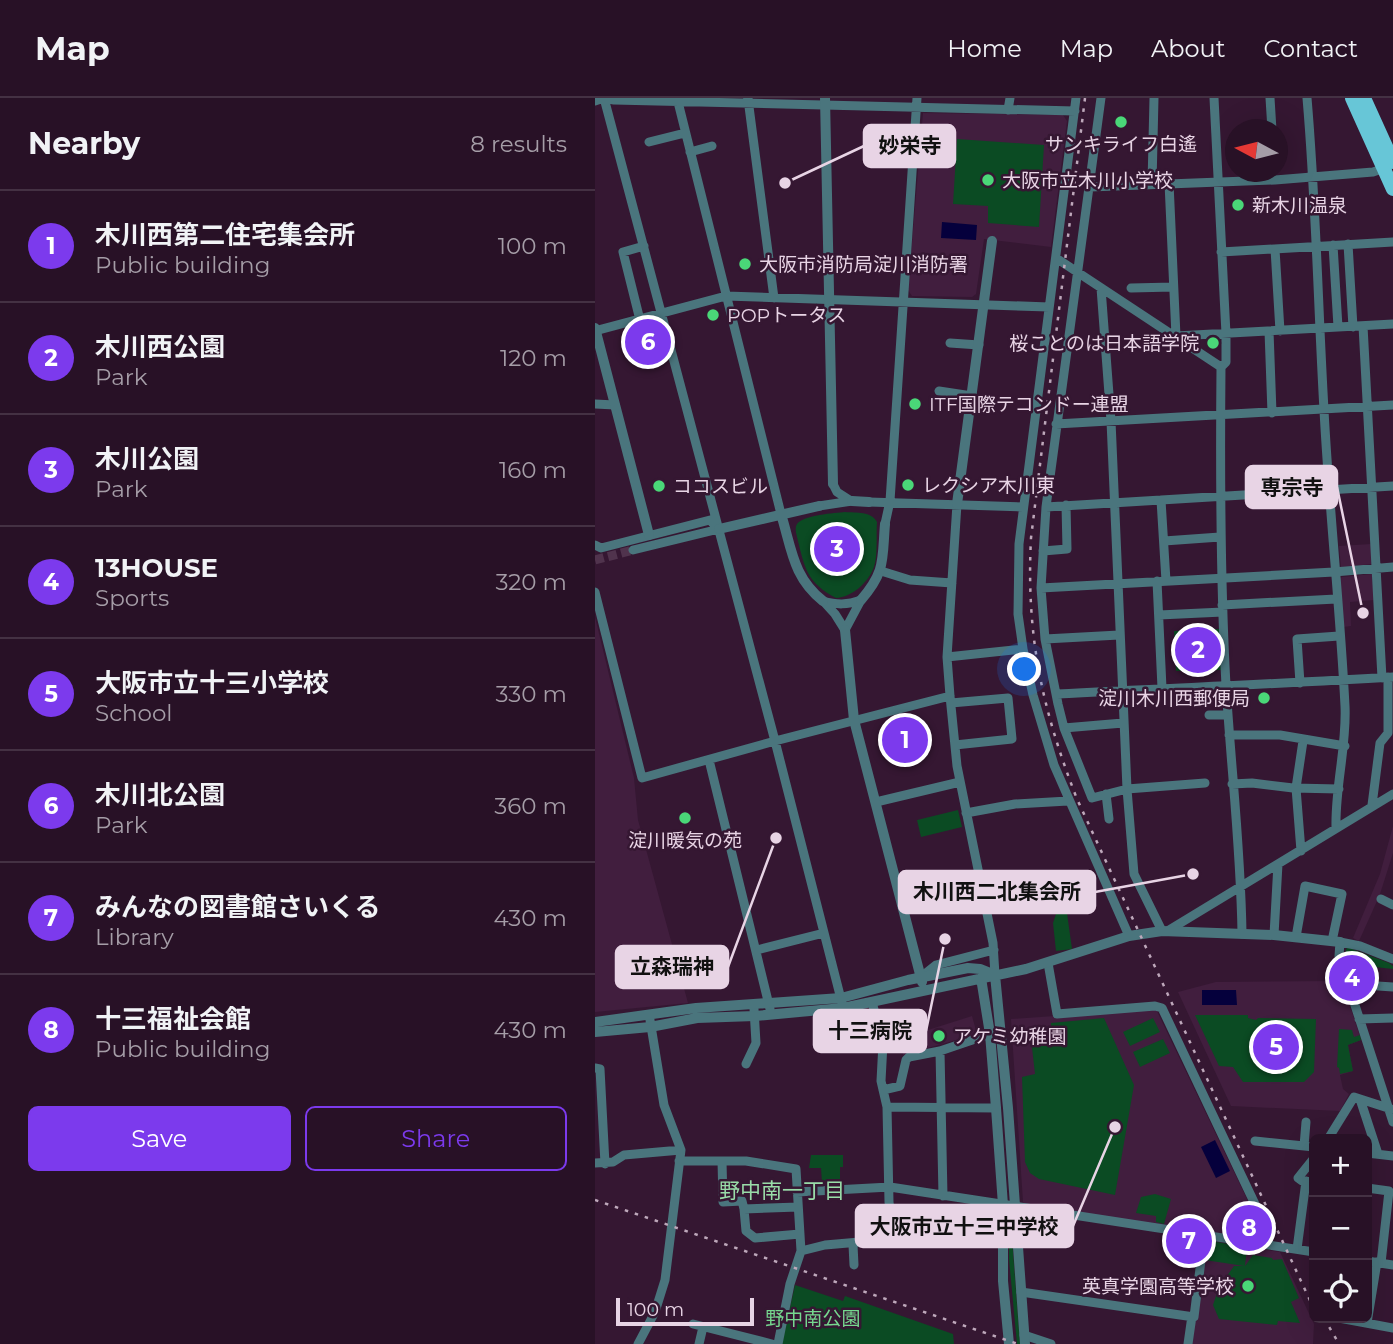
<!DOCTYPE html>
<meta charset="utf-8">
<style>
body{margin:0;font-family:Montserrat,"Noto Sans JP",sans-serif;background:#341f32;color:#f1f3f6}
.controls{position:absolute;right:21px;bottom:21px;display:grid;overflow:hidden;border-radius:10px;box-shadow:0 7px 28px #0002}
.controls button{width:63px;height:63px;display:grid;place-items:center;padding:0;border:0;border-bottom:2px solid #443143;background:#281126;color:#f1f3f6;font:35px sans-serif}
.compass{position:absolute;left:630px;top:21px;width:63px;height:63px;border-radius:50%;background:#281126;box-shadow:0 7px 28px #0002;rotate:277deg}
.scale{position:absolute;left:21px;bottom:18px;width:138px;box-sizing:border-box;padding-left:7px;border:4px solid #e8d4e5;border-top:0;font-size:19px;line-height:24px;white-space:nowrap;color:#e8d4e5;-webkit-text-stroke:5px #351732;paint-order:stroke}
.you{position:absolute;left:430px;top:572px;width:24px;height:24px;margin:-18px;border:5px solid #fff;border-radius:50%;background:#1a73e8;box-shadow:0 0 0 10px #1a73e833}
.badge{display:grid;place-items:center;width:46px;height:46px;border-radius:50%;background:#7c3aed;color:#fff;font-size:23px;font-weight:700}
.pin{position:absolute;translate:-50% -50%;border:4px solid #fff;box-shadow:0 2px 7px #0006}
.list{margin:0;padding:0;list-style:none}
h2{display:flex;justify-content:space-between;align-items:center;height:91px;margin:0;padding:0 28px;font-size:30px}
h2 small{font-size:23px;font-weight:400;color:#a59da7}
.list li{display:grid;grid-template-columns:46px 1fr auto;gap:21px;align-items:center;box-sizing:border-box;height:112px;padding:0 28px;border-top:2px solid #443143}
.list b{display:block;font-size:26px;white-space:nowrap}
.list p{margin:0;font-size:23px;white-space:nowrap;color:#a59da7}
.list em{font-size:23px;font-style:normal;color:#a59da7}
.actions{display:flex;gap:14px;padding:21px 28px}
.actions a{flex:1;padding:16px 0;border:2px solid #7c3aed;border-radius:10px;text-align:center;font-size:24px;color:#7c3aed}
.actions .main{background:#7c3aed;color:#fff}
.icon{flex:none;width:38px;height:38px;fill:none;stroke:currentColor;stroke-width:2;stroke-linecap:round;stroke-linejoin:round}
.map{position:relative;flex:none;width:798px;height:1246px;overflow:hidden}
header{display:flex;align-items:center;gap:42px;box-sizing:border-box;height:98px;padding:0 35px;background:#281126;border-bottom:2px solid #443143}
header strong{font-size:33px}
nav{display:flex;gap:38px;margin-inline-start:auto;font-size:24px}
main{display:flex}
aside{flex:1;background:#281126}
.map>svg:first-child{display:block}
.built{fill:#411e3e}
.green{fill:#0b4b23}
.water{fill:#05003c}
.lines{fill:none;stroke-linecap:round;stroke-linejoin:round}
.minor-tunnel{stroke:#50334d;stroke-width:9;stroke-dasharray:9 4.5;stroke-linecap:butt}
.minor{stroke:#4a757d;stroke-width:9}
.tertiary{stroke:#4a757d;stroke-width:10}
.primary{stroke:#67c6d7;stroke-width:14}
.rail{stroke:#bea8bb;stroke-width:2.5;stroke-dasharray:3.5 7;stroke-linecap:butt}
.poi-dot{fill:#4ad778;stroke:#351732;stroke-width:2.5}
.labels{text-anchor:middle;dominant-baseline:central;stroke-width:5;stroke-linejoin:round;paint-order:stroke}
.poi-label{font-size:19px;fill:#e8d4e5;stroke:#351732;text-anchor:start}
.park-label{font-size:19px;fill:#76d88f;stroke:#351732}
.neighbourhood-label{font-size:21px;fill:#99dca8;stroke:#351732}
.leader{fill:none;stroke:#e8d4e5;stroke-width:2.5}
.callout-dot{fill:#e8d4e5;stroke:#351732;stroke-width:2.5}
.callout{fill:#e8d4e5;stroke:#e8d4e5;stroke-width:2.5}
.callout-label{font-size:21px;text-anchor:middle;font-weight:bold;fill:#111}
</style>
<header>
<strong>Map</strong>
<nav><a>Home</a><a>Map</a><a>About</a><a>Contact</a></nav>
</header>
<main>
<aside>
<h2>Nearby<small>8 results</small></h2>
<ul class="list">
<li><span class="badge">1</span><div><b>木川西第二住宅集会所</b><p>Public building</p></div><em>100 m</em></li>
<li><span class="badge">2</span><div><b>木川西公園</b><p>Park</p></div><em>120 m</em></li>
<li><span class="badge">3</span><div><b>木川公園</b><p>Park</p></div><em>160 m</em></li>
<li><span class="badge">4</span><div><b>13HOUSE</b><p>Sports</p></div><em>320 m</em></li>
<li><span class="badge">5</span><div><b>大阪市立十三小学校</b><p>School</p></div><em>330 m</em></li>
<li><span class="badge">6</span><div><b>木川北公園</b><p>Park</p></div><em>360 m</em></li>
<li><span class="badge">7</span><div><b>みんなの図書館さいくる</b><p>Library</p></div><em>430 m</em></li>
<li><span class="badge">8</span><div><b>十三福祉会館</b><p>Public building</p></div><em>430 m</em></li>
</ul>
<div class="actions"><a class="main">Save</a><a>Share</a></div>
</aside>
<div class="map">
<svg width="798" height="1246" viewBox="0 0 798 1246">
<rect width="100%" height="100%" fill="#351732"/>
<path class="built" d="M328 15 468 17 472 23 456 149 389 141 381 196 377 199 317 198 313 192Z
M776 446 777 466 746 469 744 448Z
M777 476 779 502 755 504 756 528 748 529 744 481 747 479Z
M0 519 39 680 43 722 93 905 0 914Z
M798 728V755L785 796 788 798 782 803 764 843 758 840 785 776Z
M744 883 748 895H751L766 942 753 947 758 973 745 977 748 991 754 996 745 1013 636 1008 583 894 621 884Z
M561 911 663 1124 651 1141 430 1106 428 1104 416 921Z
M377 918 382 936 308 957 307 940 324 935 322 926 330 924 333 932Z
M615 1143 685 1154 719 1226 718 1246H597L611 1145Z"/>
<path class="green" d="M362 41 449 47 444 129 393 125V108L358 106Z
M59 225 65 229 73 257 43 265 34 232Z
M250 414C262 415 276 413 282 424 281 437 283 457 279 469 273 485 257 499 241 500 213 485 210 472 203 443 202 438 199 431 202 426 208 417 240 415 250 414Z
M624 531 626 572 581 573 579 533Z
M363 712 367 729 326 739 322 722Z
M472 815 477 851 461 853 458 825 461 816Z
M752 849 794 865 798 868V871L770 868 748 861Z
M600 917H653V920L661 922 663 920 721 921 719 974 709 984H648L638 969 624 968Z
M509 920 539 987 520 1097 444 1081 435 1075 430 1064 427 979 440 976 435 932 456 931V925Z
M558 920 565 934 535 948 528 934Z
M744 931 757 932 759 939 765 937 766 942 753 947 758 973 745 976 744 970 742 969Z
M568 941 575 955 545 969 538 954Z
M216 1057H248V1069H245V1084L227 1085 226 1070H214Z
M560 1096 576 1101 569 1126 561 1124V1118L541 1115 546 1099Z
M414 1128H416L425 1246H422L414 1161Z
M615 1143 652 1149 650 1168 658 1157 677 1160 678 1162 687 1161 704 1200 696 1204 705 1225 683 1223 682 1227 624 1221 618 1207 624 1189 639 1168H649L610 1162 612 1146Z
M200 1187 248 1203 250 1198 358 1236 359 1246H187Z"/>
<path class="water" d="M347 124 382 127 381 142 346 140Z
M607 892H641L642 907H607Z
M620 1042 635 1073 621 1080 606 1049Z"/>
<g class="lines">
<path class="minor-tunnel" d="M0 462 38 452"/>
<path class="minor" d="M9 0 180 643 247 905
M82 0 186 416
M506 0 451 409 446 490 450 541 463 606 469 630 497 700 532 691 610 685
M619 0 631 236V264L626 269C625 375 625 481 631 587 636 670 646 753 647 836
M675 0 677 32
M712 0C721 104 723 208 729 312 734 410 745 509 750 608 752 648 740 688 741 729
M153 1 179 200
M0 3 9 0 19 2 480 13
M413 12 415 0
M54 44 90 35
M95 54 117 48
M574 85 581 238
M557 86 559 0
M495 89 680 82 778 74 793 69
M753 146 758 229
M738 147 743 229
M680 151 685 233
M626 154 798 144
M461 160 626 269
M506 190 516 323 532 691 539 776 567 833
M536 190 578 189
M45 222 28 154 49 148
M768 228 787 580
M0 233 131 198 454 209
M674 233 677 315
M581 238 798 226
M355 245 384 247
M344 293 377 298
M0 306 20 307
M461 326 798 307
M238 386 242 394 256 403
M566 402 571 483
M274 404 428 409
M362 406 352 559 355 598 362 668 398 845 400 877
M224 408 257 403
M451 409 798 388
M290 426 295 403 322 0
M569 443 625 439
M0 447 6 450 115 422 122 430
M38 452 124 431
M448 453 472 451 471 407
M286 473 315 482 357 485
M562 483 567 590
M446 490 739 474 798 469
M0 494 47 680 180 643 355 598
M228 503C242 507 252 507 266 502
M230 505 240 516 250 532
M627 507 741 501
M564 517 628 514
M250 532 266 502
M450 541 524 537
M428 551 438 597 459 667 534 838
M352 559 428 551 423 516 424 446 481 0
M705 585 702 541 744 538
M462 596C574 590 686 586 798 579
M356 605 413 600 417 641 360 647
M614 617H633
M469 630 528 625
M634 637H685L750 648
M114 662 175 911
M637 686 657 685 698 690 744 691
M511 696 514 721
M281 704 365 684
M777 707 785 645 793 635V579
M371 715 420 706 473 703
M706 753 701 690 708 643
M786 801 798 807
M574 832 798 696
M679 837 683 766
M701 839 710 788 747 796 737 843
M162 852 229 835
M798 861 765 848 745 844 744 858 798 1024
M453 865 462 916 560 908 567 910 668 1123 654 1144
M326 879 341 867 399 852
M753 886 798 889
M764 921 798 920
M345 953 348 1098
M151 966 161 945 159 911
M0 970 5 971 10 1066
M288 992 305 988 311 962 314 959 345 953 395 936
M765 1001 783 1056
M292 1009 401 1010
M733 1041 759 999 796 1011
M660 1043 719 1049
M709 1048 711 1024
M772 1055 798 1058
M719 1060 703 1080 707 1083 719 1084
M84 1063H151L201 1071 206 1153 195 1186 183 1246
M127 1063 128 1104 147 1103 149 1111 203 1109
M0 1065 18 1064 29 1057 86 1052
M772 1090 794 1093 786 1165
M202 1094 295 1089 719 1154
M149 1111 151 1133 160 1140 205 1136
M258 1147 259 1167
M702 1151 711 1083
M206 1153 230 1147 299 1141 294 1104 292 1009 286 983 288 945 277 904
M772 1163 798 1167
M426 1194 599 1219 609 1138
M744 1220 798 1230
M772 1225 782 1164
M98 1226 177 1246
M429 1237 456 1246
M43 1246 60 1214 70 1182 86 1052 69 1007 55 922
M104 1246 108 1229
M593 1246 597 1218"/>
<path class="tertiary" d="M230 0 238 386
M0 230 54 437
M257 403 274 404
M362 406 397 143
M186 416C197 452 198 479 228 503
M124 431 224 408
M266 502C291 473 287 462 290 426
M250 532 259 622 327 884
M400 877 413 1010 430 1246
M386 880 395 936 401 1010 408 1107V1183L414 1246
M0 924 101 910 246 900 313 882 373 870 385 871 400 877
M0 934 55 929 102 920 160 918 248 910 431 871 534 838 567 833 679 837 745 844"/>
<path class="primary" d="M757 0 798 91
M769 0 798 64"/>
<path class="rail" d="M490 0 436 440C431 538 447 611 482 701L719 1211
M0 1102 423 1246
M729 1220 744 1246"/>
</g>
<g class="poi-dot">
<circle cx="526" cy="24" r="7"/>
<circle cx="393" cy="82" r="7"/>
<circle cx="643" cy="107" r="7"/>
<circle cx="150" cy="166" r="7"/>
<circle cx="118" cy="217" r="7"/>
<circle cx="618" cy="245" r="7"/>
<circle cx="320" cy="306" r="7"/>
<circle cx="313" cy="387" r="7"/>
<circle cx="64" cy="388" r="7"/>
<circle cx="669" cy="600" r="7"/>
<circle cx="90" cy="720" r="7"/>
<circle cx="344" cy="938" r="7"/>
<circle cx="653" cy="1188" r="7"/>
</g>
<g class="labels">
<g class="poi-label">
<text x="526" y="46" text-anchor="middle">サンキライフ白遙</text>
<text x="407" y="82">大阪市立木川小学校</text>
<text x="657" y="107">新木川温泉</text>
<text x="164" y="166">大阪市消防局淀川消防署</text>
<text x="132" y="217">POPトータス</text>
<text x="604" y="245" text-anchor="end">桜ことのは日本語学院</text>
<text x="334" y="306">ITF国際テコンドー連盟</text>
<text x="327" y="387">レクシア木川東</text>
<text x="78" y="388">ココスビル</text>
<text x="655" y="600" text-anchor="end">淀川木川西郵便局</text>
<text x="90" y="742" text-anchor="middle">淀川暖気の苑</text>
<text x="358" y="938">アケミ幼稚園</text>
<text x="639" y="1188" text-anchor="end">英真学園高等学校</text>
</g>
<g class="park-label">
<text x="218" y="1220">野中南公園</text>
</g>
<g class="neighbourhood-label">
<text x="187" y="1092">野中南一丁目</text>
</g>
</g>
<path class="leader" d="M190 85L269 48M768 515L742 389M598 776L500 794M181 740L133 869M350 841L331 933M520 1029L478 1128"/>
<g class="callout-dot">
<circle cx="190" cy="85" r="7"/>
<circle cx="768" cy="515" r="7"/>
<circle cx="598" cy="776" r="7"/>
<circle cx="181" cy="740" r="7"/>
<circle cx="350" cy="841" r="7"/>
<circle cx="520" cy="1029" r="7"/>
</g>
<g class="callout">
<rect x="269" y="27" width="91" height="42" rx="7"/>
<rect x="651" y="368" width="91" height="42" rx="7"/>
<rect x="304" y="773" width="196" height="42" rx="7"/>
<rect x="21" y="848" width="112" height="42" rx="7"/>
<rect x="219" y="912" width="112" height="42" rx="7"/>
<rect x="261" y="1107" width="217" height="42" rx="7"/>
</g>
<g class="callout-label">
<text x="315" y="55">妙栄寺</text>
<text x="697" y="397">専宗寺</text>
<text x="402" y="801">木川西二北集会所</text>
<text x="77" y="876">立森瑞神</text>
<text x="275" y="940">十三病院</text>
<text x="369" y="1136">大阪市立十三中学校</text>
</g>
</svg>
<div class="controls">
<button>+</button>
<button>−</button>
<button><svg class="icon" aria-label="locate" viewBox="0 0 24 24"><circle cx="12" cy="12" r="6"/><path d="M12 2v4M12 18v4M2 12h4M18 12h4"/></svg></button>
</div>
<svg class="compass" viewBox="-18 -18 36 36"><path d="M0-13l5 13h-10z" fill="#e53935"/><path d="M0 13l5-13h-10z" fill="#a59da7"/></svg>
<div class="scale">100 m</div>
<div class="you"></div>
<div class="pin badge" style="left:310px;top:642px">1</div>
<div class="pin badge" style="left:603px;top:552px">2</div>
<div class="pin badge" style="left:242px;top:451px">3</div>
<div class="pin badge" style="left:757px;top:880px">4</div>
<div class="pin badge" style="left:681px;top:949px">5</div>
<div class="pin badge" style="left:53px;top:244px">6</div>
<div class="pin badge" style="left:594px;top:1143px">7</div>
<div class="pin badge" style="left:654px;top:1130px">8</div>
</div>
</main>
